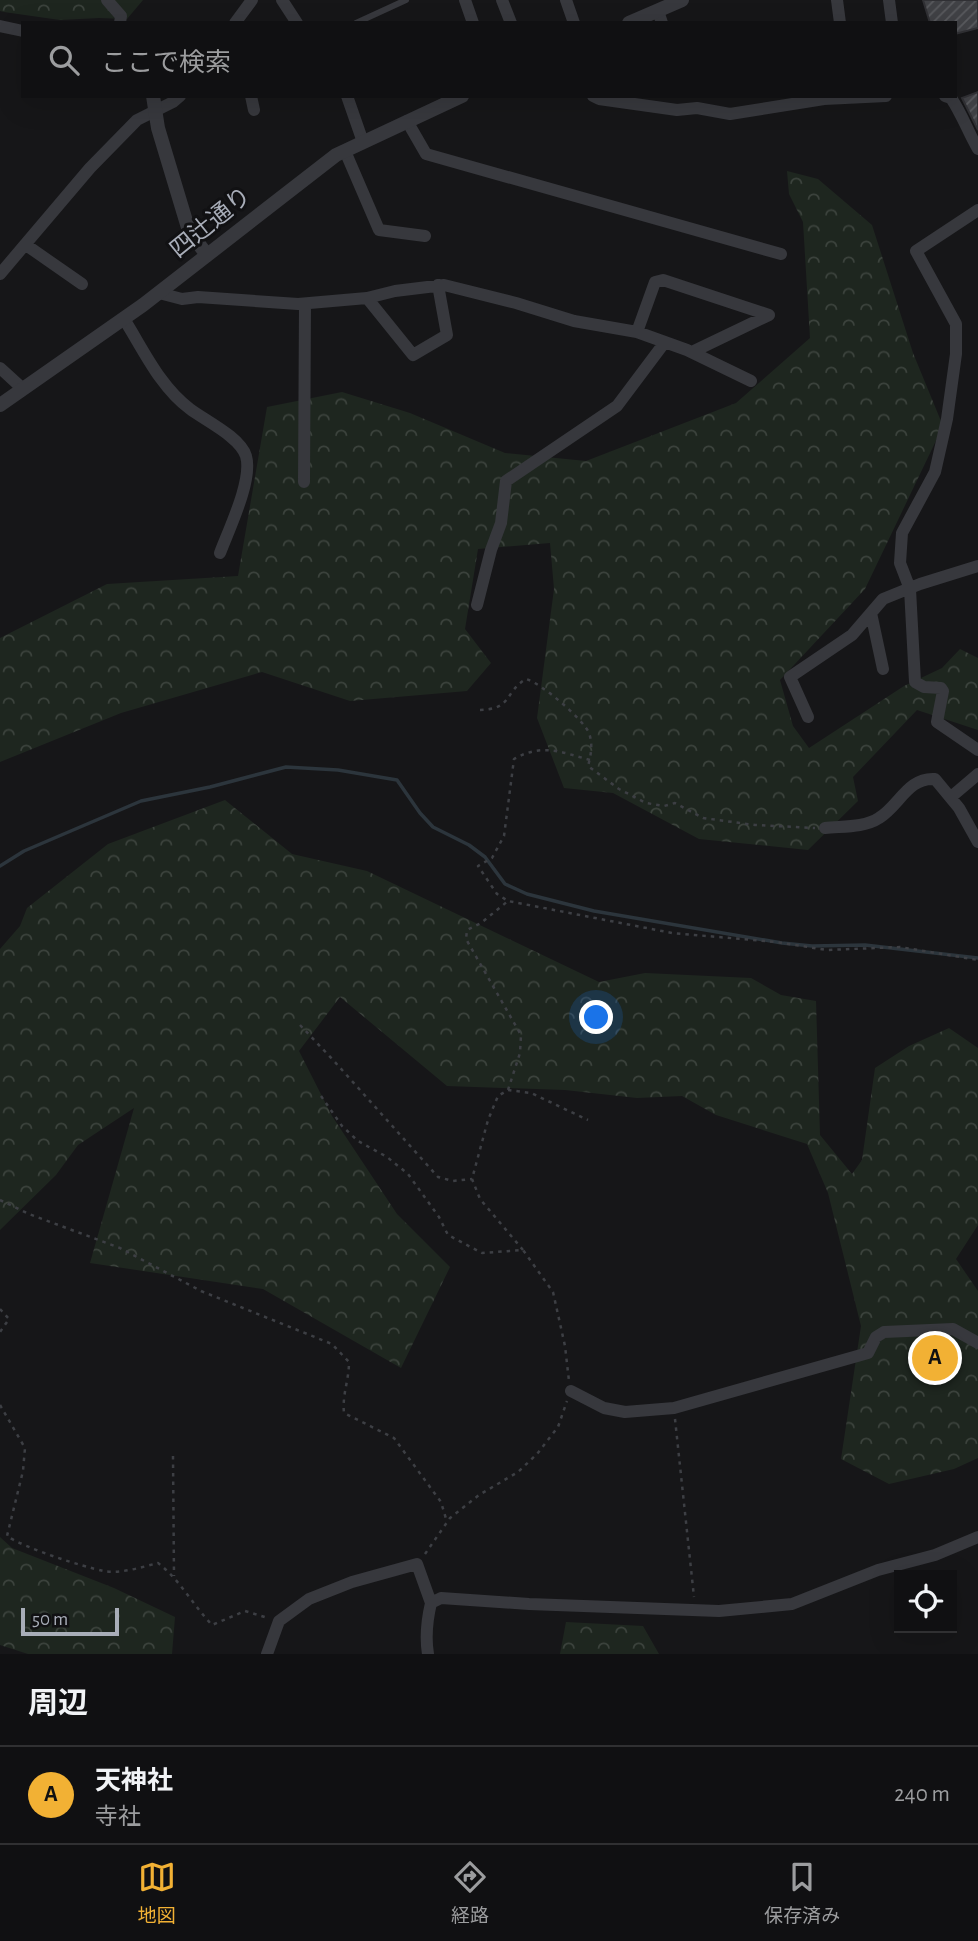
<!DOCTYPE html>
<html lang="ja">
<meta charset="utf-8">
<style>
body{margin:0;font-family:"Alegreya Sans","Noto Sans JP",sans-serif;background:#19191b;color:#f1f3f6}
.controls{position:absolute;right:21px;bottom:21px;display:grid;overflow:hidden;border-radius:0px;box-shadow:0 7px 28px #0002}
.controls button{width:63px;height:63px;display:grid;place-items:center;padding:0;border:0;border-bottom:2px solid #303032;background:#101012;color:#f1f3f6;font:35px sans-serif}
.scale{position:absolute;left:21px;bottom:18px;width:98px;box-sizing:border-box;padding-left:7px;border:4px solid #a8adb8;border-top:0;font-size:19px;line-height:24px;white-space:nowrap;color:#a8adb8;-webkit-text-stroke:5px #111113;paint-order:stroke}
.you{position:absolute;left:597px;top:1018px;width:24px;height:24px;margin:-18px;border:5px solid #fff;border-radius:50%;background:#1a73e8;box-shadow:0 0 0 10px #1a73e833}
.badge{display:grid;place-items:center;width:46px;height:46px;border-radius:50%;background:#f2b134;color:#111;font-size:23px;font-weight:700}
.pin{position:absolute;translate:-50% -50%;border:4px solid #fff;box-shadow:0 2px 7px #0006}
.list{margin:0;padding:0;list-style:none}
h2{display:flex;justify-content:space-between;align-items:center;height:91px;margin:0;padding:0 28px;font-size:30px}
h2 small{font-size:23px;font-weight:400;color:#9c9d9f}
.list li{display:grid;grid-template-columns:46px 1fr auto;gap:21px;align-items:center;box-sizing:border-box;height:98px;padding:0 28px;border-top:2px solid #303032}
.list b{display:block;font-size:26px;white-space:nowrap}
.list p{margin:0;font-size:23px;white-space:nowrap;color:#9c9d9f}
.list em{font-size:23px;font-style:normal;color:#9c9d9f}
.icon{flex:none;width:38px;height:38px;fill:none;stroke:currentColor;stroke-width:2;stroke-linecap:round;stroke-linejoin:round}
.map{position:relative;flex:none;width:978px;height:1654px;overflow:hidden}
.search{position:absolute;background:#101012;box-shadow:0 7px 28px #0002;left:21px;right:21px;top:21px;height:77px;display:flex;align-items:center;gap:18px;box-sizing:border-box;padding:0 24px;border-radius:0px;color:#9c9d9f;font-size:26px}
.sheet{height:189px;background:#101012}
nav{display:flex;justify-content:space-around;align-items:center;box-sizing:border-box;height:98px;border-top:2px solid #303032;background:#101012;font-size:19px;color:#9c9d9f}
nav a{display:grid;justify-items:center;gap:4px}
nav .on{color:#f2b134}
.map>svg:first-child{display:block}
.forest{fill:url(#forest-crowns)}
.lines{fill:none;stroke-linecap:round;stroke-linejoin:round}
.stream{stroke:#2c353c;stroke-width:3.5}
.building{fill:url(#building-hatch);stroke:#303034;stroke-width:2}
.path{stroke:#3d3f44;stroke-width:2.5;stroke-dasharray:3.5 5;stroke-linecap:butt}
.service{stroke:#37383d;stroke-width:6}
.minor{stroke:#37383d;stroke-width:12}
.tertiary{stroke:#37383d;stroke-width:14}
.labels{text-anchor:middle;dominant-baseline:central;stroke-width:6;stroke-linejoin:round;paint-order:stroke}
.street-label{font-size:24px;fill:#a8adb8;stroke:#111113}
</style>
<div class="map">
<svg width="978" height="1654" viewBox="0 0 978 1654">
<defs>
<pattern id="forest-crowns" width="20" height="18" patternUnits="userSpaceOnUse" patternTransform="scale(1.75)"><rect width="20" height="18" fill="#1e261f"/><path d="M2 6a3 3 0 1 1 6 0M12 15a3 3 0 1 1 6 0" fill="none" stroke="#3c433d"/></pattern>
<pattern id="building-hatch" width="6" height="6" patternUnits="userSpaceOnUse" patternTransform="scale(1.75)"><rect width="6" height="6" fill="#404145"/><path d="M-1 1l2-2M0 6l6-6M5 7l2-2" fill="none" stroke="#595a5e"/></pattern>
</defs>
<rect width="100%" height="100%" fill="#161618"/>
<path class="forest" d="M0 0H143L127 19 99 18 60 20 4 12 0 11Z
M787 171 818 179 872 225 913 353 943 426 865 589 780 680 793 726 809 748 904 686 942 668 960 649 978 658V730L917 710 853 777 858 801 808 850 699 839 613 793 564 788 537 718 554 589 550 543 478 549 465 629 491 663 467 691 350 701 262 672 121 713 0 762V638L107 584 238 576 267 407 342 392 410 413 505 453 586 461 736 403 810 338 803 222 789 194Z
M225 800 292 854 367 871 599 982 645 973 751 978 781 995 816 1001 820 1135 852 1174 862 1160 875 1068 909 1046 949 1028 978 1048V1225L956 1259 978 1291V1458L954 1469 889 1484 841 1459 861 1326 828 1193 807 1144 716 1115 682 1096 637 1098 565 1090 447 1086 340 997 299 1051 332 1116 397 1214 450 1267 401 1368 263 1289 90 1263 134 1108 78 1145 56 1175 0 1230V949L20 926 27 908 108 844Z
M0 1537 12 1548 114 1588 175 1617 172 1654H28L0 1645Z
M566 1622 643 1626 659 1654H560Z"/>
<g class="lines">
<path class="stream" d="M0 866 24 851 141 801 210 787 286 767 338 770 397 780 420 813 433 827 469 845 485 857 505 884 527 894 594 911 782 943 812 946 865 945 978 958"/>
</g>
<path class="building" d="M923 0H978V28L955 34V23H930Z
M978 92V130L962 98Z"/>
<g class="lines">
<path class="path" d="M480 710C513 709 504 692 526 679 541 683 583 719 589 733 593 744 591 755 588 766L619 789 646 803 664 806 675 803 703 818 755 825 815 828
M590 760C561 752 542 743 514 759L504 836 492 858 478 866 497 894 508 901 672 933 776 942 827 950 900 947 978 960
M300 1025 334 1061 438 1177 453 1181 472 1179
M508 1090 520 1053 521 1035 466 939 467 930 481 923 508 901
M321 1096 342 1126 358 1141 387 1157 408 1174 439 1217 448 1235 482 1253 523 1250 553 1292 565 1346 569 1381
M0 1200 29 1214 120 1248 201 1291 332 1344 349 1362C349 1380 342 1395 344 1413L394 1438 441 1502 447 1522
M523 1250 480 1199 472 1179 488 1120 498 1096 508 1090 531 1093 588 1120
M0 1309 9 1319 0 1332
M0 1405 25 1448 23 1471 7 1536C27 1549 80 1566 104 1571 121 1574 142 1567 158 1563 180 1580 193 1605 212 1625L245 1611 268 1618
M675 1419 694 1597
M173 1456 174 1576
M425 1554 450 1518 479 1495 518 1472 537 1454 558 1427 567 1401"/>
<path class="service" d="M356 23 406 0"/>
<path class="minor" d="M107 0 121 16 120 23
M282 0 297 23
M465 0 473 23
M502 0 511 23
M566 0 574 23
M837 0 840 23
M889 0 892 23
M658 11 662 23
M235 23 252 0
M0 26 23 31
M251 96 254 110
M347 96 363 142
M593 96 599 99 677 110 697 108 730 114 824 99 886 96
M945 96 951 98C962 114 968 132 978 149
M407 121 426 154 781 254
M345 151 379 230 425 236
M978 210 916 251 956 324V354L947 419 935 472 902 533 900 563 910 589 915 682 924 687 941 688 943 691 937 722 978 750
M26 245 82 284
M0 274 90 168 137 120 173 102 180 96
M159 293 182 299 198 297 298 304 367 298 395 291 444 285 516 303 574 321 637 332 687 350 751 381
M367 298 413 355 447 335 438 285
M124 319C143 349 160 387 190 409 206 421 240 437 246 456 253 480 229 529 220 553
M637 332 655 282 663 280 769 315 692 352
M0 368 23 389
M304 482 305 304
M477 605 491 550 501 523 506 481 617 406 665 342
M871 613 883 669
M808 717 790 677 852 635 883 599 920 584 978 566
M951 797 978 774
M825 828C841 826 864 828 879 818 899 806 908 777 935 779L959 808 978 842
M571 1391 604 1408 625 1412 674 1408 868 1353 876 1337 884 1332 953 1329 978 1343
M267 1654 279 1621 309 1599 352 1582 417 1564 431 1603
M428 1654C425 1636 427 1620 431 1603L441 1598 529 1604 719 1611 792 1604 878 1570 935 1555 978 1537"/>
<path class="tertiary" d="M629 23 682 0
M153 96 158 128 189 231 207 255
M0 405 143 305 336 155 462 96"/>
</g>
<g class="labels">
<g class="street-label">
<text transform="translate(211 223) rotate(-39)">四辻通り</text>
</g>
</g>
</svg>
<div class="controls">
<button><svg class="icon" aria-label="locate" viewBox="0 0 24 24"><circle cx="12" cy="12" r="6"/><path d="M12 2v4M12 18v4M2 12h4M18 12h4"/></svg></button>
</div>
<div class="scale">50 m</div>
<div class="you"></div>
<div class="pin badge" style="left:935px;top:1358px">A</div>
<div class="search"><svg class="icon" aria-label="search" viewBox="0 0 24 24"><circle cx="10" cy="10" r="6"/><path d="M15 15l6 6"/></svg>ここで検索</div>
</div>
<section class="sheet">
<h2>周辺<small></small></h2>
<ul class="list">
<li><span class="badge">A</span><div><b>天神社</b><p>寺社</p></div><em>240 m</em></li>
</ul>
</section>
<nav>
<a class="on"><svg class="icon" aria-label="map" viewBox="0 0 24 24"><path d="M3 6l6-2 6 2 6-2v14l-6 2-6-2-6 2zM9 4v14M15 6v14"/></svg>地図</a>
<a><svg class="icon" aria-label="directions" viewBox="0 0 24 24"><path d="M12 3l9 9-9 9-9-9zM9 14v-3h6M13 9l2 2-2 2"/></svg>経路</a>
<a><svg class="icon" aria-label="saved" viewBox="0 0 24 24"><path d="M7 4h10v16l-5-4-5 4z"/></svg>保存済み</a>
</nav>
